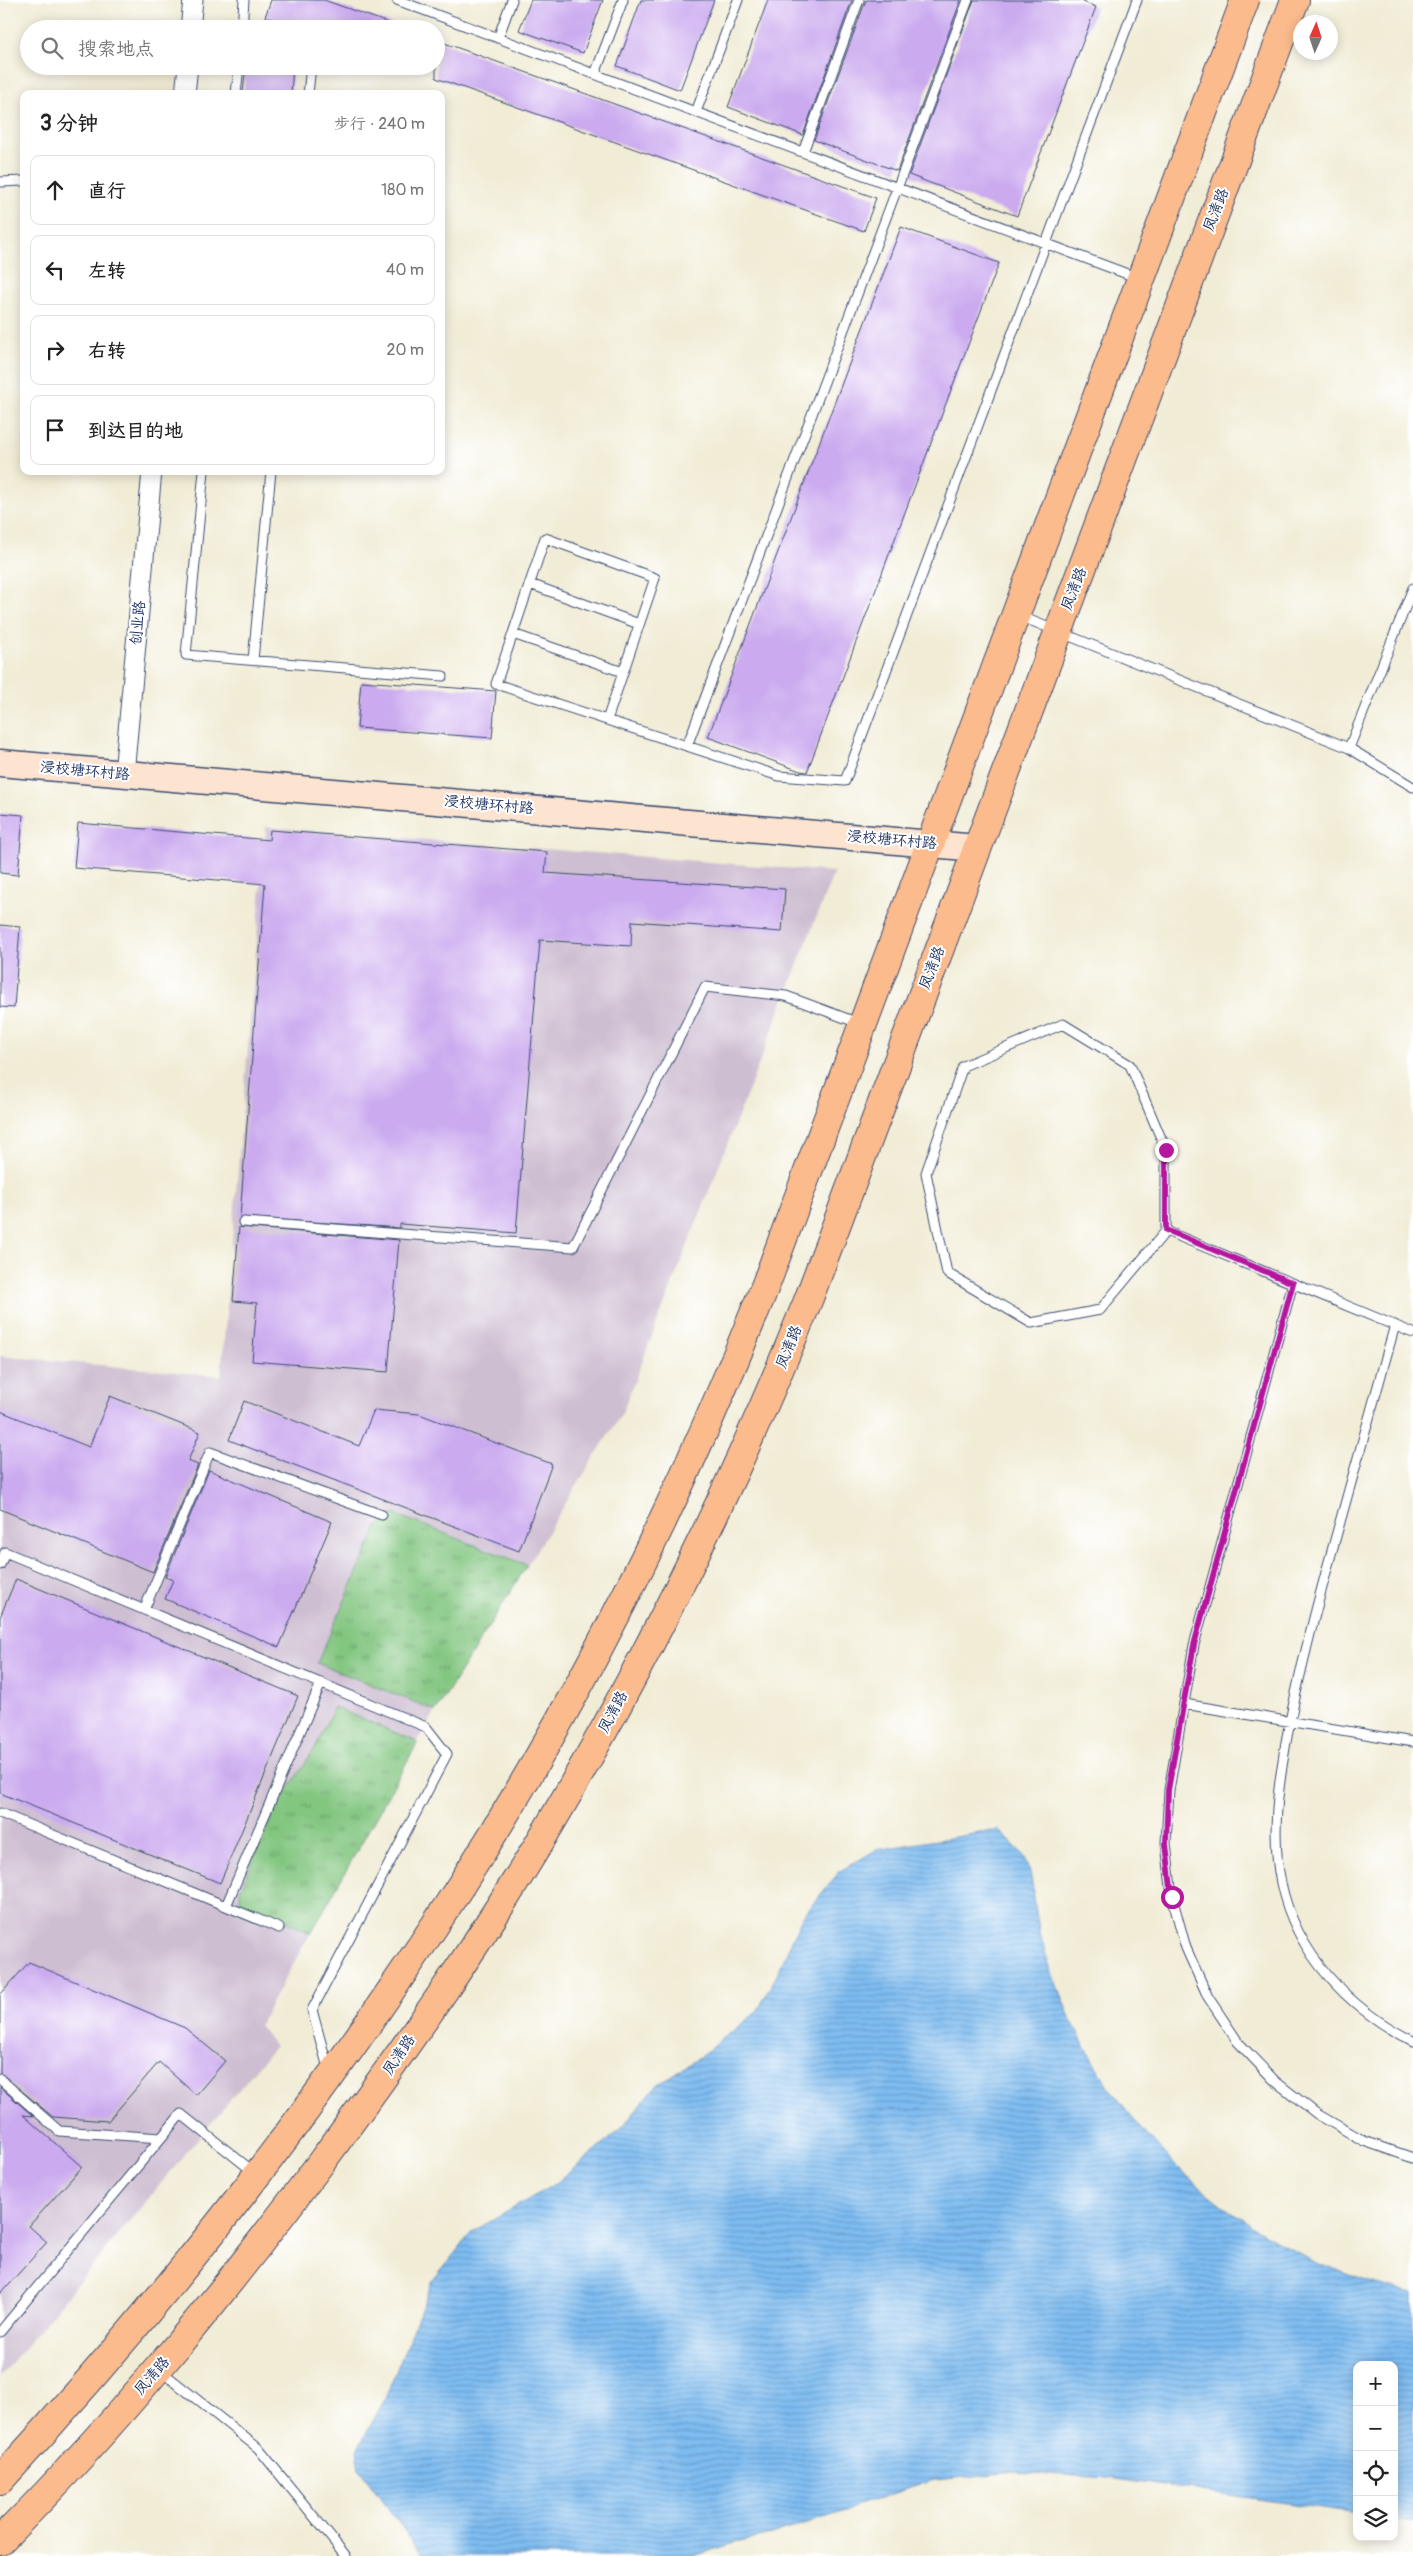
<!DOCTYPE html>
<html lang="zh">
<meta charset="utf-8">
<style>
body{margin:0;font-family:Pangolin,"LXGW WenKai TC",sans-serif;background:#f2f2f2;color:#222}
.controls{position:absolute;right:15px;bottom:15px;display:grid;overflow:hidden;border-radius:10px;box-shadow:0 2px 12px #0003}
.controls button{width:45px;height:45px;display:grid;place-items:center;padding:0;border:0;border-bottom:1px solid #e0e0e0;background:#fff;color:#222;font:25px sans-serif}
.compass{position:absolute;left:1293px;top:15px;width:45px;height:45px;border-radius:50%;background:#fff;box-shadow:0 2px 12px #0003;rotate:3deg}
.stop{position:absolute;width:15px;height:15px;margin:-11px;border:4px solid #b5179e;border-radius:50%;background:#fff}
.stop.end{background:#b5179e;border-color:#fff;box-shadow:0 1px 5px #0008}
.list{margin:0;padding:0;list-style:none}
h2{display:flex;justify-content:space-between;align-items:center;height:65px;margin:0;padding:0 20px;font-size:21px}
h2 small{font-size:16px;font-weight:400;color:#767676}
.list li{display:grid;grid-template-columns:32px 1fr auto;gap:15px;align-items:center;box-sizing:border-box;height:70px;margin:0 10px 10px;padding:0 10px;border:1px solid #e0e0e0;border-radius:10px}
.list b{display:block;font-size:19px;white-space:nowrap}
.list em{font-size:16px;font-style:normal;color:#767676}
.icon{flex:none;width:28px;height:28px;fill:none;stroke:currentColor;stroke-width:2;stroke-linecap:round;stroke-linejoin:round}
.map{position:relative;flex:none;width:1413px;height:2556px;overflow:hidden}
.search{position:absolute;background:#fff;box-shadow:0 2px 12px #0003;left:20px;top:20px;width:425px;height:55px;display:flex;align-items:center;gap:12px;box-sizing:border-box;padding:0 18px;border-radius:28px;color:#767676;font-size:19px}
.panel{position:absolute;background:#fff;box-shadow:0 2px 12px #0003;left:20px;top:90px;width:425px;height:385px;border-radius:10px}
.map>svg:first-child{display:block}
.industrial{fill:#cebed1}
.grass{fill:url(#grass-tufts);stroke:#4e7a6f}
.water{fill:url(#water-rules);stroke:#4c76a8}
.building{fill:#cbaaef}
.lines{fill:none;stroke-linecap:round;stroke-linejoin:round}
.lane-casing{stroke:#3b4b70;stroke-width:11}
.street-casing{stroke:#3b4b70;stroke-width:21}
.secondary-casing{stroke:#3b4b70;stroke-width:29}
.highway-casing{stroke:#3b4b70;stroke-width:30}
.lane{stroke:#fff;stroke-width:9}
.street{stroke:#fff;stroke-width:19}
.secondary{stroke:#fde4d1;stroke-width:26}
.highway{stroke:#fbbb8d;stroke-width:28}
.route{stroke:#b5179e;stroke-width:6}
.labels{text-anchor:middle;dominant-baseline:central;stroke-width:4;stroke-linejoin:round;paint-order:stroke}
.street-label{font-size:15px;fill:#1b2f5e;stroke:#fff}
</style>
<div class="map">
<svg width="1413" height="2556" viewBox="0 0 1413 2556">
<defs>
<pattern id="grass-tufts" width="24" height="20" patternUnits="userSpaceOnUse" patternTransform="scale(1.25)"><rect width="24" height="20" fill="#82c680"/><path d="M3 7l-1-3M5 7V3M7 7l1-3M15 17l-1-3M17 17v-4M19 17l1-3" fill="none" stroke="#6aa16c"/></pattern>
<pattern id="water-rules" width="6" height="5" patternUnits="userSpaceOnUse" patternTransform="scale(1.25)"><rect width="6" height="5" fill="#7ebcf1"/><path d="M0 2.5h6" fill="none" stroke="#6699c6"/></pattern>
</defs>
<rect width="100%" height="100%" fill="#fff"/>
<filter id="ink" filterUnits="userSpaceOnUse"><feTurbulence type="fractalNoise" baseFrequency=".02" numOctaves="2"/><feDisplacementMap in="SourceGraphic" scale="10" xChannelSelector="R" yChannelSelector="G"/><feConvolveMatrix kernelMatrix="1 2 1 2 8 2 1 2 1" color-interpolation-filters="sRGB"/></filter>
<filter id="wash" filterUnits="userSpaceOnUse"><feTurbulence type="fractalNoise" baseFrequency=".0096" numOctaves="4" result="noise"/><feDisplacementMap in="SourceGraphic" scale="20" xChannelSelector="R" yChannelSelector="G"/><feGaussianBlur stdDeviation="1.12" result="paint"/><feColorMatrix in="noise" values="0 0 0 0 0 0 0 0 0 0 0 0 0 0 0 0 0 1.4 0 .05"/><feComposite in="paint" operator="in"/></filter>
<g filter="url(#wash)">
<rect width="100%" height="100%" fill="#f1ecd5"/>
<path class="industrial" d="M266 827 834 872 622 1413 426 1727 259 2025 275 2046 0 2377V1356L221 1376Z"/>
<path class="grass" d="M394 1514 527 1565 436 1711 317 1663 378 1526Z
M334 1707 418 1742 311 1933 240 1902V1890L276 1808 315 1748Z"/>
<path class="water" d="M998 1830C1007 1839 1020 1849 1026 1860 1032 1870 1035 1910 1038 1923 1042 1945 1050 1968 1058 1988 1114 2138 1256 2262 1413 2293V2522L1394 2519V2365H1357V2513L1108 2478 1015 2472 934 2480 771 2535 731 2544 694 2556H423L360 2470 357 2450 384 2401 433 2280 472 2232 555 2184 619 2131 656 2086 694 2061 757 2012 780 1968 802 1917 840 1871 876 1850Z"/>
<g id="blocks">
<path class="building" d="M271 0H324L397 26 396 29H299L265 17Z
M531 0H603L583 53 519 30Z
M641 0H714L680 90 617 66Z
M768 0H852L803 135 728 107Z
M866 0H961L897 171 814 140Z
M974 0H1078L1096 7 1017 216 909 175Z
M436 40 876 198 864 231 436 78Z
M246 66H293L291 94H243Z
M901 227 999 263 807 772 800 771 708 737Z
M361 681 496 691 492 738 357 728Z
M0 813 23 815 18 875 0 873Z
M78 823 269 840 270 830 547 852 545 873 785 889 782 932 632 921 631 946 540 940 516 1233 400 1224V1228L240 1217 265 884 74 868Z
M0 925 20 927 14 1008 0 1007Z
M239 1227 399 1240 388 1372 252 1361 257 1303 233 1301Z
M110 1396 200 1432 188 1461 198 1465 153 1572 0 1509V1411L89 1447Z
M244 1401 359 1446 374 1410 419 1414 552 1464 519 1551 229 1440Z
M209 1470 332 1522 279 1647 165 1599 173 1580 165 1577Z
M16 1579 298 1696 220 1883 0 1793V1617Z
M29 1962 185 2028 225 2061 196 2095 159 2062 108 2121 53 2117 0 2073V1995Z
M0 2087 33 2116 23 2115 82 2167 29 2226 47 2242 0 2294Z"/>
</g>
</g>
<g filter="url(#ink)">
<use href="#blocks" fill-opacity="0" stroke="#3b4b70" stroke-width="1"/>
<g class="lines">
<defs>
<path id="lane" d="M397 0 1138 278
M242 29 244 0
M498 38 512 0
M595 74 623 0
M236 94 239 66
M308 94 311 66
M696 112 738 0
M803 152 859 0
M0 182 24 181
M204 471 186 655 443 676
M530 584 639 624
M1017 615 1349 748 1413 787
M513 634 623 672
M253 660 271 471
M607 720 655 578 545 538 496 684 779 776 845 781 1137 0
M687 746 968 0
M1349 748 1413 588
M1063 1024 1130 1065 1166 1150V1231L1100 1310 1031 1323 947 1273 926 1173 963 1066Z
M243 1222 573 1247 705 987 786 996 861 1024
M1166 1231 1413 1333
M1293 1283 1194 1645 1169 1790 1166 1843 1172 1897 1186 1948 1208 1997 1238 2042 1275 2081 1317 2114 1364 2141 1413 2158
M1395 1325C1373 1405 1351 1485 1328 1565 1312 1624 1297 1682 1286 1742 1278 1789 1271 1835 1281 1883 1296 1954 1350 2010 1413 2041
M0 1565 5 1552 426 1727 447 1754 312 2010 328 2068
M144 1610 210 1452 382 1515
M1184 1704 1413 1742
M0 1813 279 1928
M226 1906 321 1683
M0 2079 59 2131 161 2138
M0 2332 181 2114 255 2173
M161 2371 258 2448 346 2556"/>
<path id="street" d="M190 29 193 0
M185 94 188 66
M124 774 152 471"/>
<path id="secondary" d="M0 763 977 848"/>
<path id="highway" d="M0 2480C170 2295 325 2097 461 1885 582 1696 683 1492 766 1284L1245 0
M0 2541C117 2424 221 2296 320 2164 401 2054 482 1941 551 1823 650 1655 736 1479 809 1298L1295 0"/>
</defs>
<use href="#lane" class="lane-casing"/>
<use href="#street" class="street-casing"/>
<use href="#secondary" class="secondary-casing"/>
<use href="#highway" class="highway-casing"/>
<use href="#lane" class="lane"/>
<use href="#street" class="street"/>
<use href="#secondary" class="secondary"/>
<use href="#highway" class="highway"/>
</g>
</g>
<g class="lines" filter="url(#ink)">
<path class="route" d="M1166 1150V1230L1293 1283 1194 1645 1168 1790 1166 1844 1172 1897"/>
</g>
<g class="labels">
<g class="street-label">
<text transform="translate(1216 210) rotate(-69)">凤清路</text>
<text transform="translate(1074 589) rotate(-69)">凤清路</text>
<text transform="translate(138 623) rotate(-85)">创业路</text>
<text transform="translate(85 771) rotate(5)">浸校塘环村路</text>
<text transform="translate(489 805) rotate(5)">浸校塘环村路</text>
<text transform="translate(892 840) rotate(5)">浸校塘环村路</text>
<text transform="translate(932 968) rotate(-69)">凤清路</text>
<text transform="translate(789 1347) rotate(-68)">凤清路</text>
<text transform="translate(613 1712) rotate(-62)">凤清路</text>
<text transform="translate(399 2055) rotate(-56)">凤清路</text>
<text transform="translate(152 2376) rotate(-49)">凤清路</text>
</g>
</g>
</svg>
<div class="controls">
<button>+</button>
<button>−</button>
<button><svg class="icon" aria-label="locate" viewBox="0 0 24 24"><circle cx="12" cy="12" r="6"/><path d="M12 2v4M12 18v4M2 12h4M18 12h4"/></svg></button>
<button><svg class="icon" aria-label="layers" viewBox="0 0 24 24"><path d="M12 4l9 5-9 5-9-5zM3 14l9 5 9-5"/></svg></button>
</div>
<svg class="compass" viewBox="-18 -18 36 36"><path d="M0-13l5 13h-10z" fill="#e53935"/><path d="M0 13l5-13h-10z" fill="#767676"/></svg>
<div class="stop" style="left:1172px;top:1897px"></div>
<div class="stop end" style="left:1166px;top:1150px"></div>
<div class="search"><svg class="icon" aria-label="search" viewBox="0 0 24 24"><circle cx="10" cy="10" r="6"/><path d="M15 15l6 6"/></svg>搜索地点</div>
<section class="panel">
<h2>3 分钟<small>步行 · 240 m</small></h2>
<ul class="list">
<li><svg class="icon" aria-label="ahead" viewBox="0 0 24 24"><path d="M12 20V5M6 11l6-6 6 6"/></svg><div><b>直行</b></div><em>180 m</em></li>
<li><svg class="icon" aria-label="left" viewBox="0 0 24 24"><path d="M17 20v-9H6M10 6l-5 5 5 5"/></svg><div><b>左转</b></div><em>40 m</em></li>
<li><svg class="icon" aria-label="right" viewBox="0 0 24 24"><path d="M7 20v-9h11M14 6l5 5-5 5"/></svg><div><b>右转</b></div><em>20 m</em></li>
<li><svg class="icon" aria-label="arrive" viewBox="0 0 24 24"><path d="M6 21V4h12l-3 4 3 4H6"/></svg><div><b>到达目的地</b></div></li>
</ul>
</section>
</div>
